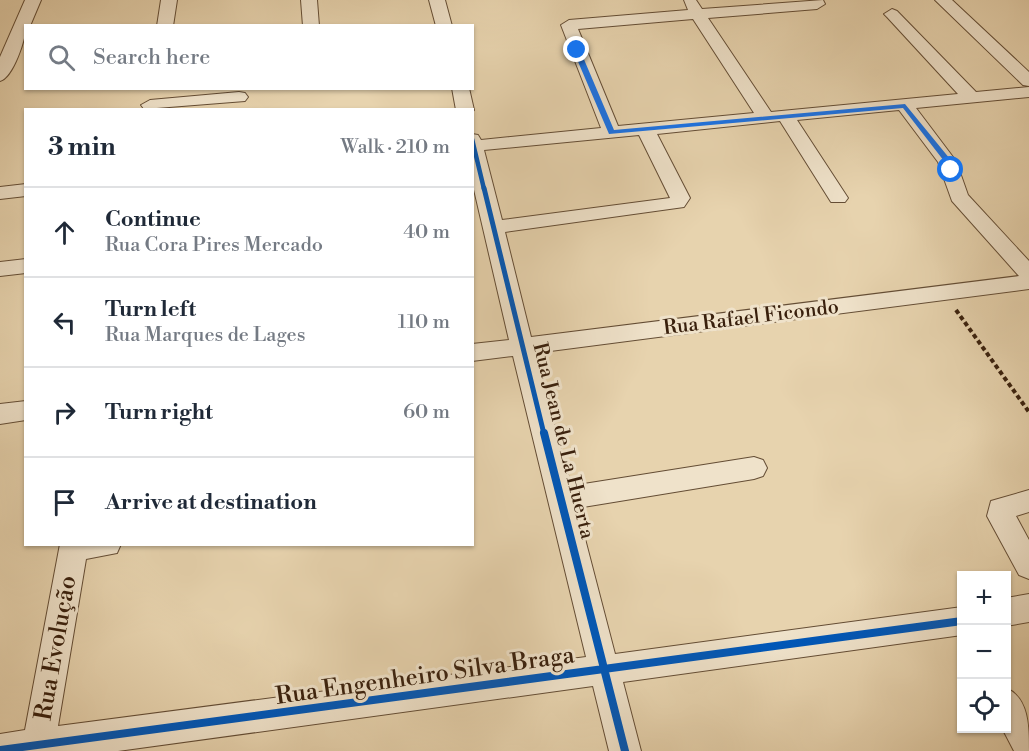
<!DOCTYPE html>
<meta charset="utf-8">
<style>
body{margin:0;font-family:"Libre Bodoni",serif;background:#f2f2f3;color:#1f2937}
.controls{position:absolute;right:18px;bottom:18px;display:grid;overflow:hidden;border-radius:0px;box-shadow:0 2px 4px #0004}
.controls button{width:54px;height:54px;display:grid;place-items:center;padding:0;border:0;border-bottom:2px solid #e0e1e3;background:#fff;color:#1f2937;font:30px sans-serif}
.stop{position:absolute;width:18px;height:18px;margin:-14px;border:4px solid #1a73e8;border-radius:50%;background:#fff}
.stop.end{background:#1a73e8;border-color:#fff;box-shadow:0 2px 6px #0008}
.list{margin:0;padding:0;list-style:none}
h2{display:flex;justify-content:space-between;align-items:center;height:78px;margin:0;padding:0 24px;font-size:26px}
h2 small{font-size:20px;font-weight:400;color:#747a83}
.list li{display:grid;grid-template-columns:39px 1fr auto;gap:18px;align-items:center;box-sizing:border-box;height:90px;padding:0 24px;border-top:2px solid #e0e1e3}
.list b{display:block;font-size:22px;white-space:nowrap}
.list p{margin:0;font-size:20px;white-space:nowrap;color:#747a83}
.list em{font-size:20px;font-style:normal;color:#747a83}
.icon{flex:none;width:33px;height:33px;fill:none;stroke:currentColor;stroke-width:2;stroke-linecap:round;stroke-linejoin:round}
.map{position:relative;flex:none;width:1029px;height:751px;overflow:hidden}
.search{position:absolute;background:#fff;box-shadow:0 2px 4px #0004;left:24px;top:24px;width:450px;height:66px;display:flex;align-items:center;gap:15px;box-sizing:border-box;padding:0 21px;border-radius:0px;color:#747a83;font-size:22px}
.panel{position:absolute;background:#fff;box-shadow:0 2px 4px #0004;left:24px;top:108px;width:450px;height:438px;border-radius:0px}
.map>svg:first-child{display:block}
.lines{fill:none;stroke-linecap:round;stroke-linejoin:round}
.minor-casing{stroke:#644d35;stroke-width:2}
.path{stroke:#39200d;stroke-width:4;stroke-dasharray:4.5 3;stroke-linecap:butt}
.minor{fill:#efe2ca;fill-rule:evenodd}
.cycleway-far2-casing{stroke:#efe2ca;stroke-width:8}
.cycleway-far1-casing{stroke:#efe2ca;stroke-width:9}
.cycleway-casing{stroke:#efe2ca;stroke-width:11}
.cycleway-far2{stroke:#0057b8;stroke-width:4.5}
.cycleway-far1{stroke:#0057b8;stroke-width:5}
.cycleway{stroke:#0057b8;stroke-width:8}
.route{fill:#1a73e8}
.labels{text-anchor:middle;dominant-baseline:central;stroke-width:6;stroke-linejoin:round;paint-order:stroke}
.street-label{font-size:20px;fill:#39200d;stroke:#efe2ca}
.near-street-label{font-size:24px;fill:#39200d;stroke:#efe2ca}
</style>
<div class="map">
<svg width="1029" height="751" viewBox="0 0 1029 751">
<rect width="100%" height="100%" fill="#e7d3ae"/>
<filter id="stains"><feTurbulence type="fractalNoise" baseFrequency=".00333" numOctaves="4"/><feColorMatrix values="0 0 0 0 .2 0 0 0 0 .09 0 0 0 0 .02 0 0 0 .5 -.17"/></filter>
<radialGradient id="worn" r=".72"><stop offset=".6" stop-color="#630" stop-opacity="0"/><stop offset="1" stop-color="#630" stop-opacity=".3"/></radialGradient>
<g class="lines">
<defs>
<path id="minor" d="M25 0H41L30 26H26C26 38 13 78 0 81V57Z
M161 0H177L173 26H157Z
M301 0H317L319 26H303Z
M429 0H445L452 26H436Z
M684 0H696L702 9 823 0 825 4 817 9 708 18 771 112 958 94 887 17 884 14 892 9 897 11 976 92 1029 87V97L916 108 956 161 968 195 1029 261V289L535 353 571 486 754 457 763 460 767 468 763 476 754 479 577 508 615 654 962 607V635L623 682 641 751H609L593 686 118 751H0V734L25 730 60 544H121L117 553 86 559 58 726 586 657 513 356 472 361V344L509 340 472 181V134L478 135 481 140 601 128 561 25 569 20 688 10ZM693 19 754 113 618 126 578 29ZM899 110 938 162 952 201 1019 276 531 337 505 232 684 207 690 198 657 134 780 121 831 202H845L848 198 797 120ZM639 135 670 198 502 220 484 150Z
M935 0H952L1029 72V86L1023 85Z
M452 88H469L474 110 472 112V110H456Z
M239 92 245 93 248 97 245 101 144 109 141 105 150 100Z
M26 184V196L0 199V187Z
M26 259V273L0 276V262Z
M26 401V420L0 424V404Z
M1029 490V512L1016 516 1029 540V579L1019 575 987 516 991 501Z
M1029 594V622L1006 626V598Z
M1006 688C1029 698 1029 727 1029 751H1014L1002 728H1006Z"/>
</defs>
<use href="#minor" class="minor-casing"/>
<path class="path" d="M956 310 1029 412"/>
<use href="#minor" class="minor"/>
<defs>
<path id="cycleway-far2" d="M472 139 484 189"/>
<path id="cycleway-far1" d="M484 188 544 434"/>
<path id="cycleway" d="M544 433 625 751
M0 750 962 621"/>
</defs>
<use href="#cycleway-far2" class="cycleway-far2-casing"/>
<use href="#cycleway-far1" class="cycleway-far1-casing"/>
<use href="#cycleway" class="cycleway-casing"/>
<use href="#cycleway-far2" class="cycleway-far2"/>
<use href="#cycleway-far1" class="cycleway-far1"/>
<use href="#cycleway" class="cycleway"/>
</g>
<path class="route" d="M577 48 580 50 614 130 905 104 950 159 954 170 948 172 944 161 903 108 609 134 573 50Z"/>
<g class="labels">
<g class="street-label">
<text transform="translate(751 318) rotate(-7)">Rua Rafael Ficondo</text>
<text transform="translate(563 441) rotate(76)">Rua Jean de La Huerta</text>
</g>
<g class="near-street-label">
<text transform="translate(56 648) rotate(-80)">Rua Evolução</text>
<text transform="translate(425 676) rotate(-8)">Rua Engenheiro Silva Braga</text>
</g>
</g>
<rect width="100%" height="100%" filter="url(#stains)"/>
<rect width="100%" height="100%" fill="url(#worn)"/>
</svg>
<div class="controls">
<button>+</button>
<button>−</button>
<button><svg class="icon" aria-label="locate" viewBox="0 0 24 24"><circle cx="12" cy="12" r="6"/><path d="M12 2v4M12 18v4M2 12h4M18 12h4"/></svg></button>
</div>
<div class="stop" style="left:951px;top:170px"></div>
<div class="stop end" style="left:577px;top:50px"></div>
<div class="search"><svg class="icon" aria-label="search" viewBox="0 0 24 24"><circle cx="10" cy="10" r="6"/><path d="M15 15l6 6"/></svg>Search here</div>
<section class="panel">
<h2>3 min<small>Walk · 210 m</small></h2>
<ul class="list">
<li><svg class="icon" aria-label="ahead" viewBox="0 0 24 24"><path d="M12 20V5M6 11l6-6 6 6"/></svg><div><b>Continue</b><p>Rua Cora Pires Mercado</p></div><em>40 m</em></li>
<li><svg class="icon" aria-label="left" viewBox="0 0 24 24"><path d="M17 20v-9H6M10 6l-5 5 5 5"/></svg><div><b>Turn left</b><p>Rua Marques de Lages</p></div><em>110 m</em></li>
<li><svg class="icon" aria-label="right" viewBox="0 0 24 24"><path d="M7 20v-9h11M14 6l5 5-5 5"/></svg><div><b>Turn right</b></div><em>60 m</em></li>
<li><svg class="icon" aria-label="arrive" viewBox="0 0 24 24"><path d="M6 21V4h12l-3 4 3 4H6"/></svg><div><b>Arrive at destination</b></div></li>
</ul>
</section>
</div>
